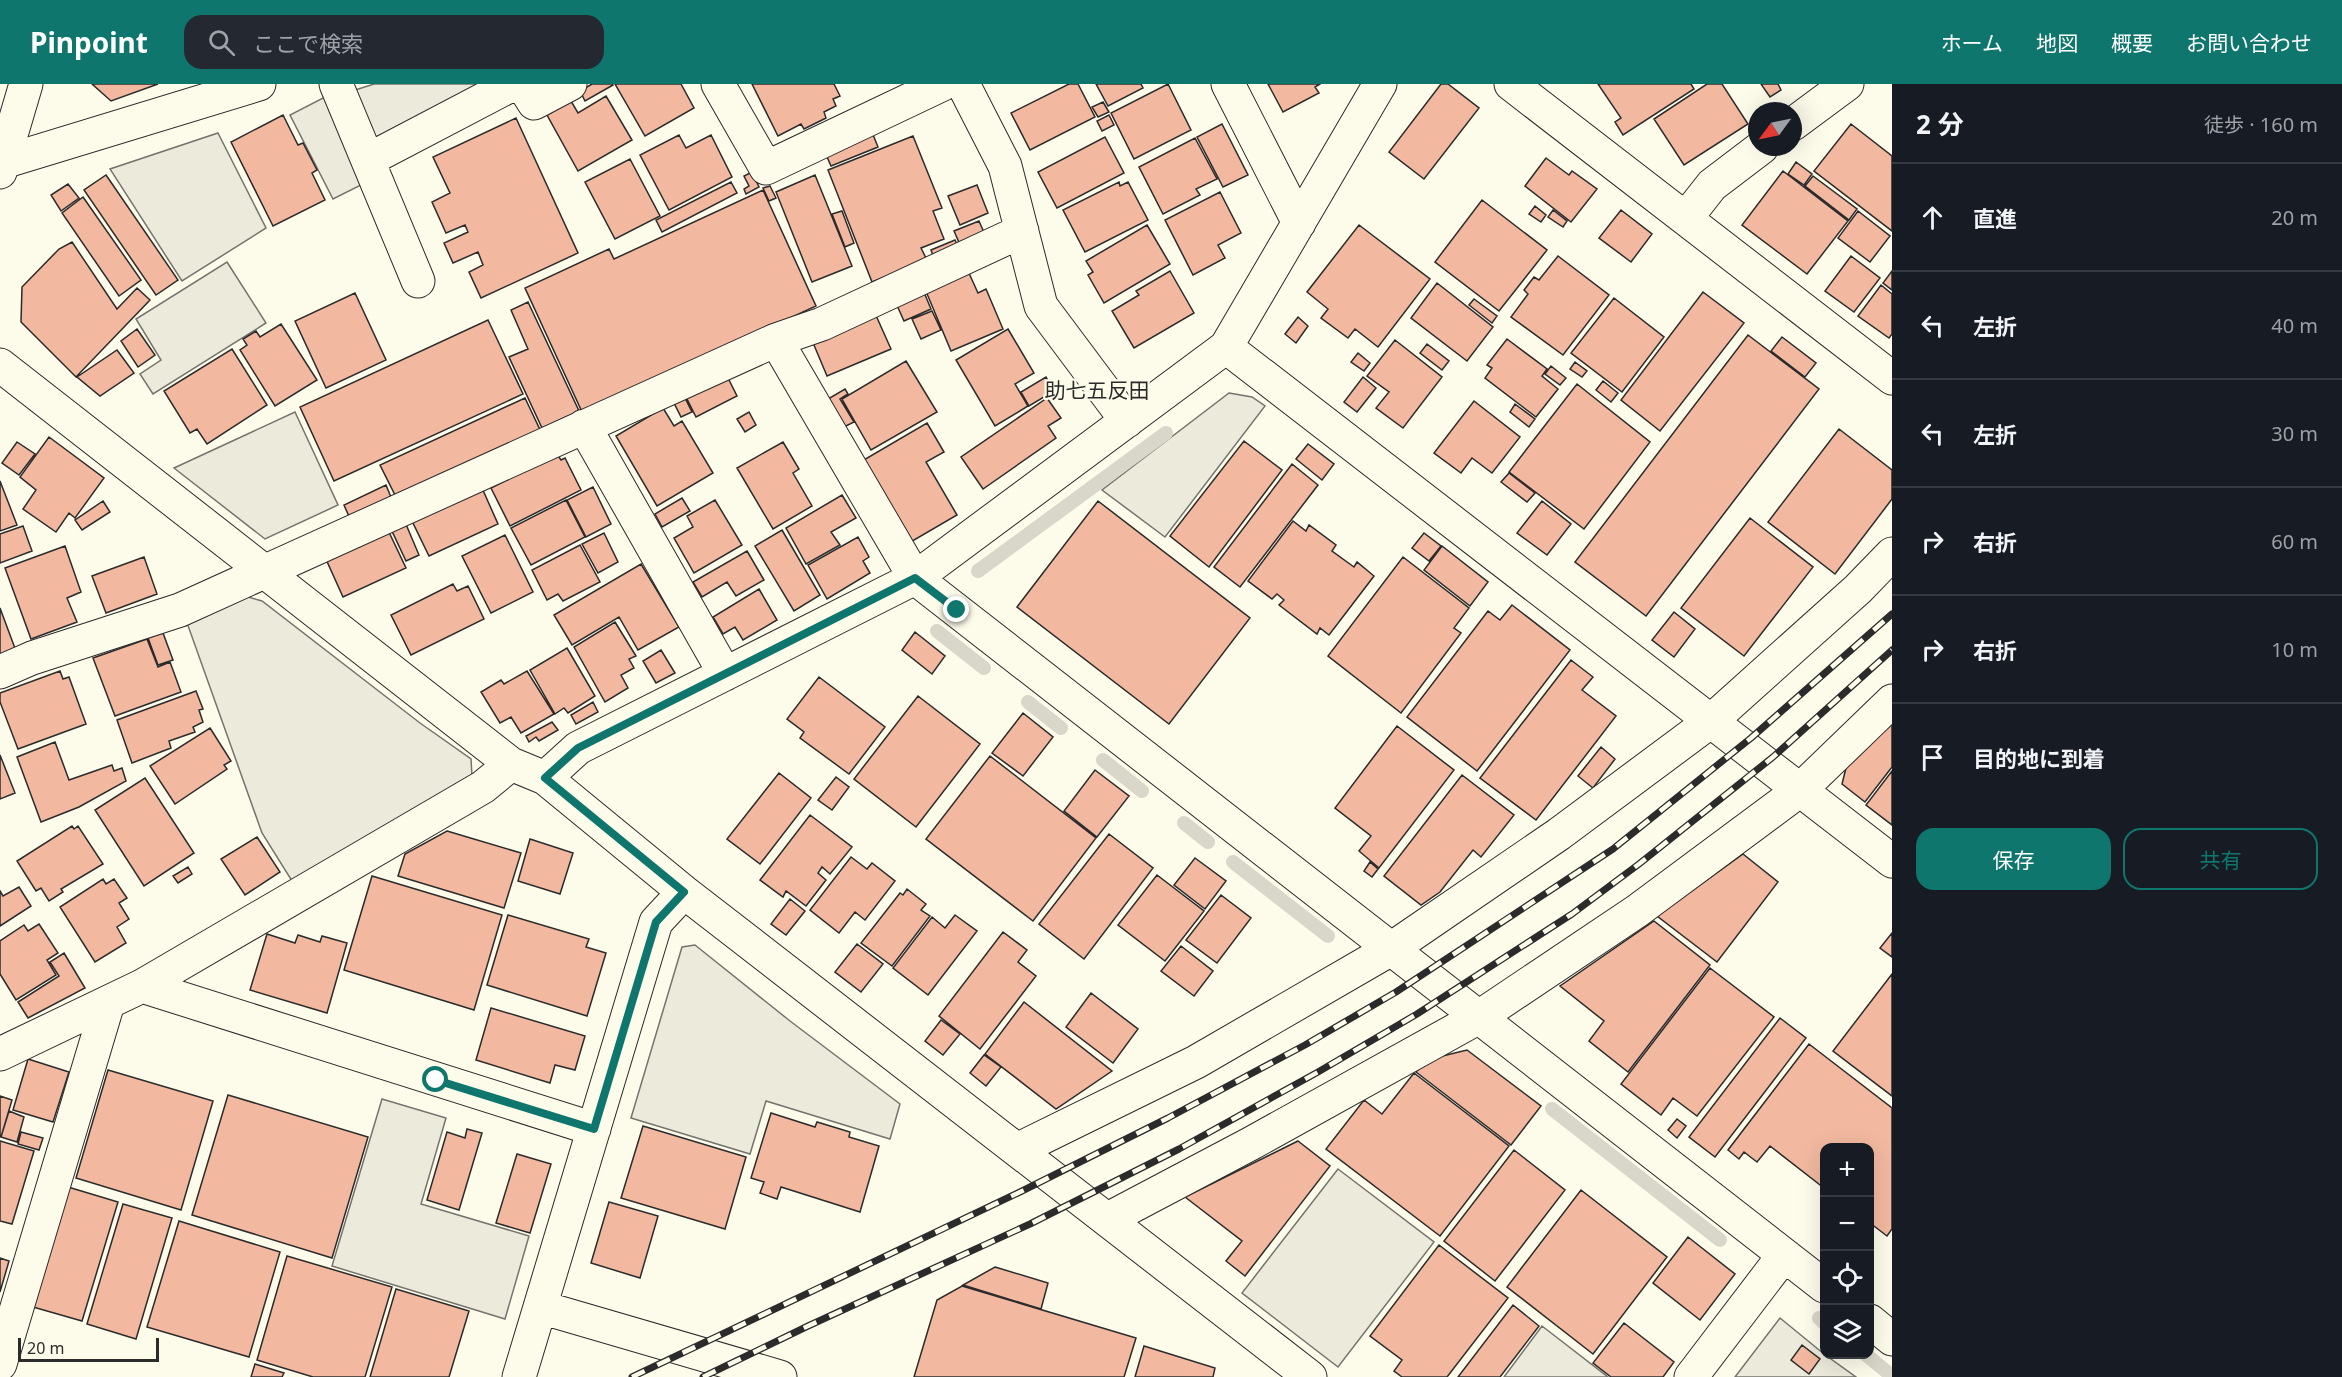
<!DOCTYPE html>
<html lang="ja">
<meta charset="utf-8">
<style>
body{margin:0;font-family:"Noto Sans","Noto Sans JP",sans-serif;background:#242831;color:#f1f3f6}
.controls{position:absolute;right:18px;bottom:18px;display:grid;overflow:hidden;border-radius:12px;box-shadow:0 6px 24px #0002}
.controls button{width:54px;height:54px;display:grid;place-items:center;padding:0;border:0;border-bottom:2px solid #363941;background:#171b24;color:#f1f3f6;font:30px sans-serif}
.compass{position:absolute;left:1748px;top:18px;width:54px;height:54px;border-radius:50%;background:#171b24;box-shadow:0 6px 24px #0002;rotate:237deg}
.scale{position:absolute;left:18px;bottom:15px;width:141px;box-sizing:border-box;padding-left:6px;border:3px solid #2b2b2b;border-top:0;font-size:16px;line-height:21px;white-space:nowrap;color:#2b2b2b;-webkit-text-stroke:4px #fdfbea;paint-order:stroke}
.stop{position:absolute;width:18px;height:18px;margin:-14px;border:4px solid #0f766e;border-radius:50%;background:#fff}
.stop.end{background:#0f766e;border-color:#fff;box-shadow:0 2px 6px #0008}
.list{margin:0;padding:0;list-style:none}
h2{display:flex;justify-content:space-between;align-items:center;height:78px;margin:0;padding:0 24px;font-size:26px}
h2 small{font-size:20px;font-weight:400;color:#9ea1a6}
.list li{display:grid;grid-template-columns:39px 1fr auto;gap:18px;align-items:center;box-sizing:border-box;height:108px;padding:0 24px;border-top:2px solid #363941}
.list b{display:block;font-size:22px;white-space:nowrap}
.list em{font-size:20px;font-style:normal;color:#9ea1a6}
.actions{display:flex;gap:12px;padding:18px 24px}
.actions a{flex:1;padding:14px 0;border:2px solid #0f766e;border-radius:18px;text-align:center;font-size:21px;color:#0f766e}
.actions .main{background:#0f766e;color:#fff}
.icon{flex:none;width:33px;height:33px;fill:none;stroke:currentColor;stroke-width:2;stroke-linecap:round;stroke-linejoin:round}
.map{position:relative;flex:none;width:1892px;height:1293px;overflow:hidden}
header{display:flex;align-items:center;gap:36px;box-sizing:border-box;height:84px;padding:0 30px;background:#0f766e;color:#fff}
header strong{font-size:28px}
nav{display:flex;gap:33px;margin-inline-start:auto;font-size:21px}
.search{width:420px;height:54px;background:#242831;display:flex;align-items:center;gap:15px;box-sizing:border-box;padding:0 21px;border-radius:18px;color:#9ea1a6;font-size:22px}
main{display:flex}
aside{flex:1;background:#171b24}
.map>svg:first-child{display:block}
.parking{fill:#eceadb;stroke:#74746e;stroke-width:1.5}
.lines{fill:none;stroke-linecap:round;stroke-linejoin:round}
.stream{stroke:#d8d7c9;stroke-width:14}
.building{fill:#f2b8a0;stroke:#2b2b2b;stroke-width:1.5}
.street-casing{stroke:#2b2b2b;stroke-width:35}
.primary-casing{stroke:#2b2b2b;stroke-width:35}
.street{stroke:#fdfbea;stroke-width:33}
.primary{stroke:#fdfbea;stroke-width:33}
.rail-casing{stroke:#2b2b2b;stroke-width:7}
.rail{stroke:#fdfbea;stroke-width:4.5;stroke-dasharray:14;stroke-linecap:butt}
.route{stroke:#0f766e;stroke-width:8}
.labels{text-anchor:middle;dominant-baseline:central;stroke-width:4.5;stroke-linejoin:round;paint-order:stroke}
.quarter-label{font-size:21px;fill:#2b2b2b;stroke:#fdfbea}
</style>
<header>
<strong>Pinpoint</strong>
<div class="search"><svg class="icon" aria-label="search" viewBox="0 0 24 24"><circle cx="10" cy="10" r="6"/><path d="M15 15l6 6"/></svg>ここで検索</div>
<nav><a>ホーム</a><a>地図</a><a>概要</a><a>お問い合わせ</a></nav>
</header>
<main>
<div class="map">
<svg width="1892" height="1293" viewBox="0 0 1892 1293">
<rect width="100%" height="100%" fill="#fdfbea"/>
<path class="parking" d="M374 0H490L371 60 349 8Z
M325 13 367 98 333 115 290 31Z
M218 49 266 144 182 197 110 85Z
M227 178 266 239 153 310 140 290 161 276 136 235Z
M1229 309 1252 313 1265 322 1165 453 1102 406Z
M295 328 338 421 265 455 174 384Z
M241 511 262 517 420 639 471 675 472 692 292 797 262 749 186 536Z
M695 861 790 937 900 1020 890 1055 766 1017 750 1070 631 1034 682 863Z
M382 1015 446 1034 421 1120 529 1152 505 1235 332 1182Z
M1338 1085 1434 1158 1338 1283 1242 1209Z
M1780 1234 1824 1270 1856 1293H1735Z
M1542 1242 1608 1293H1504Z"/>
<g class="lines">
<path class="stream" d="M978 487 1166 349
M937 547 984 584
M1028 618 1061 644
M1103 676 1142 707
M1184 739 1208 758
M1233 778 1328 852
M1552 1025 1720 1156
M1819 1234 1824 1239
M1865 1270 1892 1292"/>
</g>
<path class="building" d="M92 0H158L111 17Z
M592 0H612L613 1 585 17 580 7Z
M615 0H681L694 24 645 52Z
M752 0H834L840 12 833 15 836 22 824 28 826 34 804 45 801 40 778 52Z
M1069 0H1078L1095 33 1030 66 1011 29Z
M1096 0H1141L1143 4 1108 22Z
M1168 0 1191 46 1134 75 1111 29Z
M1268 0H1320L1315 3 1319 9 1283 28Z
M1441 0H1448L1479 24 1424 95 1389 68Z
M1598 0H1691L1694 5 1623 51 1615 38 1621 34Z
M1707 0H1722L1748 40 1684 81 1654 35Z
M1761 0H1778L1781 6 1770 13Z
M606 12 632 56 578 87 547 31 571 17 578 29Z
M1103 18 1109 28 1098 33 1092 23Z
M283 31 298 61 303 59 317 86 312 89 325 116 273 142 231 58Z
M1109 31 1114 41 1102 47 1097 37Z
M516 34 578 169 481 214 469 188 483 181 478 168 453 179 444 159 468 148 465 141 446 149 432 118 450 109 433 73Z
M1222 40 1248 91 1223 103 1197 53Z
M1851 40 1892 72V147L1814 87Z
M872 48 878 63 831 82 824 66Z
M679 51 686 64 711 51 732 93 669 126 640 71Z
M913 52 942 124 933 127 944 155 921 164 927 176 872 198 828 86Z
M1105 53 1124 89 1057 124 1038 88Z
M1195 54 1217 95 1196 105 1200 111 1163 130 1139 83Z
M1546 74 1569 91 1572 87 1597 105 1571 138 1525 102Z
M630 75 660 132 615 155 585 98Z
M1796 78 1812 90 1804 101 1788 90Z
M1783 87 1848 137 1807 190 1742 141Z
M752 88 759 103 746 110 744 105 749 102 744 92Z
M106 91 178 196 156 211 84 106Z
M815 91 852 182 812 198 776 108Z
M1813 92 1857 125 1849 136 1805 102Z
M731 98 737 109 662 148 656 136Z
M1119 98 1120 102 1128 98 1148 136 1085 168 1063 126Z
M68 100 79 114 61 127 51 111Z
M977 101 988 129 960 141 948 112Z
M770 102 776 114 769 117 763 104Z
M763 106 816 222 583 330 525 204 609 165 614 175Z
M1220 108 1241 149 1218 161 1225 174 1193 191 1165 136Z
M83 113 141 196 119 212 62 129Z
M1482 116 1547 166 1499 227 1435 178Z
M1535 122 1546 131 1541 138 1529 130Z
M1553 126 1567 137 1563 143 1548 133Z
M1621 126 1652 150 1631 178 1599 154Z
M842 127 854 159 845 163 832 130Z
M1858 127 1890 152 1870 178 1838 154Z
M979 137 986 153 961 163 954 147Z
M1147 141 1170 180 1104 219 1088 191 1093 188 1086 177Z
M1359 141 1430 195 1378 263 1355 245 1348 254 1321 234 1328 225 1307 208Z
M955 156 959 164 934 174 931 166Z
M72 158 117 225 137 204 150 216 76 293 21 238 22 203 59 165Z
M1558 172 1609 211 1563 271 1511 233 1528 210 1524 206 1534 193 1539 196Z
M1851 172 1880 194 1854 228 1825 207Z
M968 187 978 209 986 205 1003 245 951 267 925 205Z
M1170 187 1194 229 1134 264 1112 227 1139 211 1136 207Z
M1892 187V206L1883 199Z
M1437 199 1493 243 1467 277 1411 234Z
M1881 201 1892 210V250L1889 254 1858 232Z
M923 206 931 225 904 237 895 217Z
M1703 208 1744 239 1660 347 1621 316Z
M355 209 386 276 326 304 295 237Z
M1614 214 1664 253 1622 308 1571 269Z
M1474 215 1497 232 1492 239 1469 221Z
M528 218 579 327 542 344 509 273 528 265 511 226Z
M874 227 891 265 827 292 811 254Z
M932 227 941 246 921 255 912 235Z
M1298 233 1308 242 1296 259 1285 250Z
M488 236 523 310 334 397 300 323Z
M281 240 317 296 275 322 240 266 247 261 243 255 256 247 260 253Z
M137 245 155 271 138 283 121 257Z
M1008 245 1034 289 1015 300 1028 322 995 342 956 276Z
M1748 251 1819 305 1646 532 1575 478Z
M1782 253 1816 279 1805 293 1771 267Z
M1507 255 1547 285 1542 292 1558 305 1536 333 1485 294 1492 284 1487 281Z
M1395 256 1442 293 1403 344 1376 324 1389 308 1367 292Z
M1427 260 1449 277 1442 286 1420 269Z
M232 265 267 321 207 360 197 345 190 349 164 307Z
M117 266 134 289 100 312 77 293Z
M1358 269 1370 279 1364 287 1351 278Z
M906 277 937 328 871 366 842 315Z
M1575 278 1587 287 1582 293 1570 285Z
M1551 282 1566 294 1560 301 1545 290Z
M726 290 737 312 696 333 685 311Z
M1046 293 1054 307 1029 322 1021 308Z
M1363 293 1376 304 1357 328 1344 318Z
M1603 297 1618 309 1611 318 1596 306Z
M1577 300 1650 358 1584 445 1509 388Z
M845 305 848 310 840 315 854 338 844 343 828 315Z
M684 312 692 328 681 333 673 317Z
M525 314 542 350 398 417 380 381Z
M1047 314 1061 334 1048 342 1056 354 983 405 961 373Z
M1474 317 1520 353 1492 389 1472 374 1461 389 1434 369Z
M1515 320 1535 335 1529 343 1510 328Z
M663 324 674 342 682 337 713 389 657 422 616 352Z
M749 328 756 341 745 348 737 335Z
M927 339 944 368 926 378 957 431 909 459 862 377Z
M1839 345 1892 386V415L1835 490 1768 438Z
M49 353 104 394 75 434 69 429 56 448 23 425 36 406 20 393Z
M1244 357 1282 386 1209 483 1170 452Z
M17 358 35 370 19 391 2 379Z
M783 358 799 385 793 389 812 422 773 445 737 384Z
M1308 360 1334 380 1322 396 1296 375Z
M557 370 561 376 565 374 581 406 510 442 491 404Z
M1292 380 1318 401 1240 503 1214 483Z
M1509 389 1535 409 1527 418 1501 398Z
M0 397 17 441 0 447Z
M386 401 393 418 351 437 344 421Z
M593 403 611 440 586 453 567 416Z
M482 404 498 440 429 472 412 437Z
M842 411 856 434 831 448 840 461 806 480 786 444Z
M682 414 690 427 662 443 655 430Z
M566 416 585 453 531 481 511 444Z
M715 416 742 461 694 489 674 454 693 443 687 432Z
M103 417 110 428 82 446 75 436Z
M1098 417 1250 534 1169 640 1017 523Z
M1542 417 1571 440 1547 471 1517 449Z
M1750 434 1813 483 1744 572 1681 524Z
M1293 437 1306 447 1309 441 1336 461 1332 467 1354 483 1357 478 1374 492 1329 551 1320 544 1317 550 1279 521 1284 516 1277 510 1272 515 1248 497Z
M405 438 419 471 406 477 391 445Z
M23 442 32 467 0 479V450Z
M387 444 406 484 343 513 325 473Z
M782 446 820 511 794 527 755 462Z
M604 449 618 478 598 489 582 460Z
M1424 449 1441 462 1429 477 1412 464Z
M505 451 533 508 491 529 462 472Z
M858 453 869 473 863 477 870 489 827 515 808 481Z
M580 461 600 498 563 517 558 510 547 516 532 486Z
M65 462 81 508 67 514 77 538 31 555 5 484Z
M1442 462 1488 498 1470 522 1424 486Z
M747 467 764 496 736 512 727 498 702 513 693 498Z
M144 473 157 510 106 529 92 492Z
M1403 473 1469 524 1454 544 1461 549 1401 629 1328 572Z
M641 480 679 543 638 566 619 533 572 561 554 531Z
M453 500 457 507 468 502 484 535 411 571 391 531Z
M759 505 777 536 743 556 735 543 723 550 713 533Z
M1512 521 1570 566 1477 687 1407 633 1488 527 1500 536Z
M0 524 16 567 0 573Z
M1674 528 1695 545 1674 573 1652 556Z
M615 538 636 572 629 575 634 584 621 591 628 604 605 618 574 563Z
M915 548 945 572 932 590 902 566Z
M163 549 173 576 158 581 148 554Z
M147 555 158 583 170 578 181 608 115 632 93 574Z
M567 564 595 612 568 629 564 624 555 630 530 586Z
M661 566 675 589 656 599 643 577Z
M1571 576 1593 593 1582 606 1616 632 1536 736 1480 694Z
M60 587 63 595 69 593 86 640 18 665 0 618V609Z
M527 587 554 630 521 649 511 633 500 639 481 608 501 596 504 600Z
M819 593 885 643 849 690 800 654 804 648 787 635Z
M196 607 203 625 199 626 203 638 193 643 195 648 169 657 171 664 132 679 117 636Z
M918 612 980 660 916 743 854 695Z
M593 618 598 628 576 640 571 631Z
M1023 629 1053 653 1023 692 992 669Z
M552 638 558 646 539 657 536 653 529 658 526 652Z
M1892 640V683L1865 718 1842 700 1847 680Z
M1397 642 1454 686 1379 784 1359 767 1371 752 1335 724Z
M210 644 231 677 224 681 227 685 175 720 150 682Z
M55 658 69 696 112 681 114 687 122 684 126 697 79 723 41 738 17 673Z
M1601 663 1615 675 1593 704 1578 692Z
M0 671 15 709 0 715Z
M990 672 1096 754 1033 837 926 755Z
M1095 686 1129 712 1097 753 1064 727Z
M1892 687V741L1866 721Z
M779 689 811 714 760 780 727 755Z
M1462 691 1514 731 1481 773 1473 766 1440 808 1421 821 1384 792Z
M836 693 849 703 832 726 818 716Z
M145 694 194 769 144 802 95 726Z
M810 731 852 763 830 790 822 783 818 789 826 796 806 822 786 807 783 813 760 796Z
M72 742 74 745 78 742 103 780 61 805 63 808 49 817 41 804 36 807 17 777Z
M447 747 521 769 504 824 398 792 405 770Z
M1109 750 1153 784 1084 875 1039 840Z
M257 753 280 788 245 811 221 775Z
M530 755 573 769 560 810 518 797Z
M1743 770 1778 798 1717 878 1657 832Z
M851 773 867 785 872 779 895 797 865 836 855 828 839 849 810 826Z
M1195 774 1226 797 1205 825 1174 801Z
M1370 778 1378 785 1372 793 1364 787Z
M188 783 192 790 178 799 173 792Z
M1157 791 1204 827 1165 877 1118 841Z
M372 792 502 831 474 926 344 886Z
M103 795 106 800 114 795 127 814 119 819 129 835 117 843 126 859 95 878 60 823Z
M19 803 31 822 0 842V807L3 812Z
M907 805 926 820 921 826 930 832 892 882 861 859 900 809 903 811Z
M1221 811 1251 834 1217 879 1186 856Z
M790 815 805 827 786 851 771 840Z
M508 831 589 855 586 863 606 869 587 932 487 901Z
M955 831 977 847 928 911 893 884 932 833 945 844Z
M1654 837 1710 881 1628 988 1589 957 1604 937 1560 902Z
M39 840 58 869 47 876 56 891 16 916 0 890V857L24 841 28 847Z
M1003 848 1027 866 1018 878 1036 892 980 965 939 932Z
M1892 849V873L1880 864Z
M267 850 295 859 298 851 320 858 322 852 347 859 327 929 250 906Z
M857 860 883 880 861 908 835 888Z
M1181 862 1213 887 1194 912 1161 887Z
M64 869 85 904 28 934 18 918 59 892 50 878Z
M1710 884 1774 933 1697 1032 1673 1014 1661 1031 1621 1000Z
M1892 890V1012L1833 967Z
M1091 909 1138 945 1113 979 1066 943Z
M1024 918 1112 987 1056 1025 985 970Z
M491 924 585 952 575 986 555 981 550 999 476 976Z
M1780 934 1806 954 1715 1073 1689 1053Z
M941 936 960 950 943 971 925 957Z
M1809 960 1892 1024V1145L1887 1152 1870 1139V1064H1824V1104L1770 1062 1757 1078 1744 1068 1739 1075 1728 1066Z
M1467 966 1541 1022 1511 1061 1416 988 1426 976Z
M984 971 1001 983 986 1002 970 989Z
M28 975 69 988 53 1038 13 1026Z
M108 986 213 1017 181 1126 76 1094Z
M1414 989 1509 1062 1440 1152 1326 1065 1364 1016 1382 1030Z
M228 1011 368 1053 332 1174 192 1131Z
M0 1012 12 1016 1 1053H0Z
M9 1027 24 1033 17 1058 1 1053Z
M771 1029 815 1043 817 1038 850 1048 849 1053 879 1062 860 1128 781 1103 777 1115 760 1109 764 1098 751 1094Z
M1677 1035 1686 1042 1677 1054 1668 1046Z
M643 1042 746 1073 725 1145 621 1114Z
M467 1045 482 1049 459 1126 427 1116 447 1048 465 1054Z
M21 1048 43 1054 39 1066 18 1060Z
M0 1057 34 1067 12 1140 0 1137Z
M1298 1057 1330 1082 1245 1192 1226 1177 1242 1157 1185 1113Z
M1514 1066 1565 1106 1495 1197 1444 1157Z
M517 1070 551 1080 530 1149 496 1139Z
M68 1103 118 1118 82 1237 33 1223Z
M1581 1106 1667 1173 1593 1270 1507 1203Z
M609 1118 658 1132 640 1194 591 1179Z
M123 1120 172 1134 136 1255 87 1240Z
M179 1137 280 1168 249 1273 147 1243Z
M1688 1153 1735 1190 1700 1236 1653 1199Z
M1439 1161 1508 1214 1447 1293H1402L1394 1287 1402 1276 1370 1252Z
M287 1172 392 1203 365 1293H313L257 1276Z
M0 1174 9 1177 0 1208Z
M995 1183 1048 1199 1041 1225 963 1201Z
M962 1202 1136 1254 1124 1293H914L937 1216Z
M396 1205 469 1227 449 1293H370Z
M1513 1221 1539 1242 1500 1293H1458Z
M1624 1239 1674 1278 1663 1293H1611L1593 1279Z
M1802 1261 1820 1275 1809 1290 1791 1276Z
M1144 1262 1215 1284 1213 1293H1135Z
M255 1280 284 1289 282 1293H251Z"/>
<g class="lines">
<defs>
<path id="street" d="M336 0 418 197
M522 0 534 19 570 0
M718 0 766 84 943 0
M963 0 1005 82 1041 222 1127 337
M1228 0 1299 139
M1511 0 1892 294
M1793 40 1847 0
M368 76 513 0
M0 79 259 0
M1686 134 1712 101 1762 63
M776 256 915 494 1824 1202
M1226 263 1892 777
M0 281 511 680 545 694 684 808 1310 1293
M584 342 725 590
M0 588 32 574 180 526 776 256 822 240 1022 147
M545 694 578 664 915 494 1226 263 1380 0
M142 902 594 1045
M0 970 142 902 483 703 511 680
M1017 1066 1196 978 1391 865 1559 750 1711 637 1858 505 1892 470
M1108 1135 1250 1060 1479 933 1637 827 1800 706 1892 617
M540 1223 780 1293
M1870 1237 1892 1255
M0 1280 108 919
M519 1293 656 838 684 808
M1691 1293 1784 1171"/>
<path id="primary" d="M0 88 26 0"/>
</defs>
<use href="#street" class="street-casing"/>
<use href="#primary" class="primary-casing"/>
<use href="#street" class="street"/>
<use href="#primary" class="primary"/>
<defs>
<path id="rail" d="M632 1293 1020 1108 1168 1034 1305 961 1396 908 1613 765 1751 654 1892 530
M703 1293 808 1242 1030 1140 1179 1065 1318 988 1417 930 1572 830 1639 780 1773 673 1892 566"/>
</defs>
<use href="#rail" class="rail-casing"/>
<use href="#rail" class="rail"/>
</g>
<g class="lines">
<path class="route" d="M436 996 594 1045 656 838 684 808 545 694 578 664 915 494 957 526"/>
</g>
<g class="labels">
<g class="quarter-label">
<text x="1097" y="306">助七五反田</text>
</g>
</g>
</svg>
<div class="controls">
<button>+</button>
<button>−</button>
<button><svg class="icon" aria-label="locate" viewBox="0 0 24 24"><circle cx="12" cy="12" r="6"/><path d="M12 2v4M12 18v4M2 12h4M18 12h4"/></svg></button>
<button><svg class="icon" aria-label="layers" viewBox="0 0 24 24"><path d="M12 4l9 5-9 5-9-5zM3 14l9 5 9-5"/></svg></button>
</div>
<svg class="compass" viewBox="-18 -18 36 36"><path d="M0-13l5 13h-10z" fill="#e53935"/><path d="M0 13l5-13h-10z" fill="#9ea1a6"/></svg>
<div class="scale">20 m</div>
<div class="stop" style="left:436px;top:996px"></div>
<div class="stop end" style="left:957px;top:526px"></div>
</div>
<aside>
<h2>2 分<small>徒歩 · 160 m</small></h2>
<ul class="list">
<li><svg class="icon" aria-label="ahead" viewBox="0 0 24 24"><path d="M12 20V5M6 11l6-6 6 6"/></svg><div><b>直進</b></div><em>20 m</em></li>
<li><svg class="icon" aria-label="left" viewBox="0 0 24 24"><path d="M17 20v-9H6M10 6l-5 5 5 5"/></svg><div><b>左折</b></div><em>40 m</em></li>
<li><svg class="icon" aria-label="left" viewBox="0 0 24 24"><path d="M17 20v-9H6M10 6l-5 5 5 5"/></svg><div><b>左折</b></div><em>30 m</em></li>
<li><svg class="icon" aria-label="right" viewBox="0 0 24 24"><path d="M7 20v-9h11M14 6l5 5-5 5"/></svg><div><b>右折</b></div><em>60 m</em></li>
<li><svg class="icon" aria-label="right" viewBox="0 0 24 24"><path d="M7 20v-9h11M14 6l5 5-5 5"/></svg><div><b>右折</b></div><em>10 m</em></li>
<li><svg class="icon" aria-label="arrive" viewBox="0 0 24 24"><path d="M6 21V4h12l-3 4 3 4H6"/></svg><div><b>目的地に到着</b></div></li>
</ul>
<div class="actions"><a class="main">保存</a><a>共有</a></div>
</aside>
</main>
